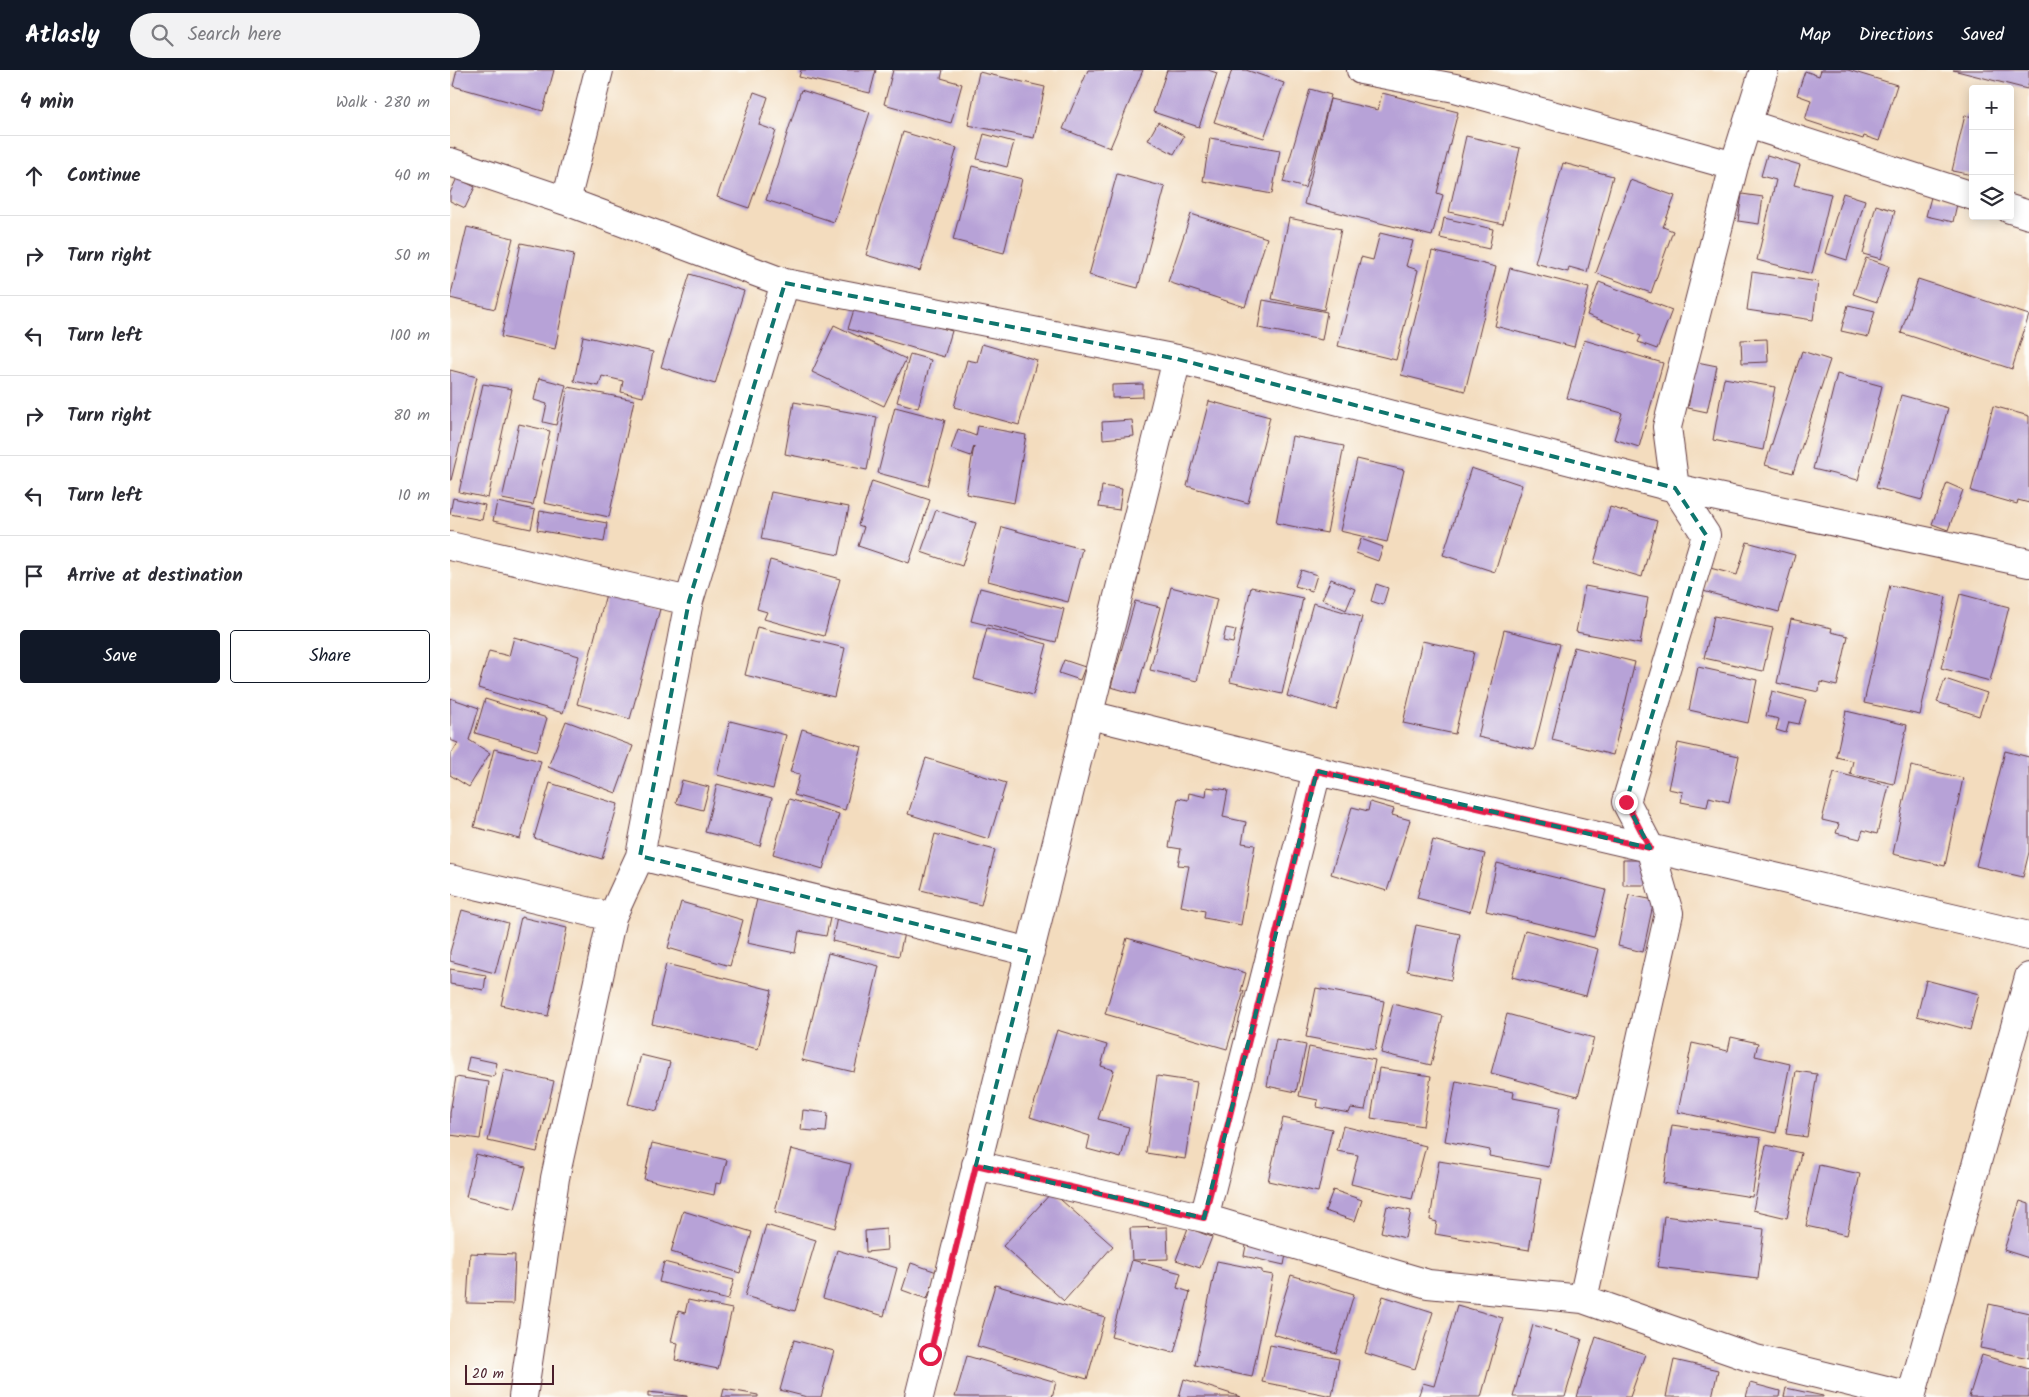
<!DOCTYPE html>
<meta charset="utf-8">
<style>
body{margin:0;font-family:Kalam,sans-serif;background:#f2f2f3;color:#2b2b33}
.controls{position:absolute;right:15px;top:15px;display:grid;overflow:hidden;border-radius:5px;box-shadow:0 2px 12px #0003}
.controls button{width:45px;height:45px;display:grid;place-items:center;padding:0;border:0;border-bottom:1px solid #e1e1e2;background:#fff;color:#2b2b33;font:25px sans-serif}
.scale{position:absolute;left:15px;bottom:12px;width:89px;box-sizing:border-box;padding-left:5px;border:2px solid #4a1f2b;border-top:0;font-size:14px;line-height:18px;white-space:nowrap;color:#4a1f2b;-webkit-text-stroke:4px #fdfcf7;paint-order:stroke}
.stop{position:absolute;width:15px;height:15px;margin:-11px;border:4px solid #e11d48;border-radius:50%;background:#fff}
.stop.end{background:#e11d48;border-color:#fff;box-shadow:0 1px 5px #0008}
.list{margin:0;padding:0;list-style:none}
h2{display:flex;justify-content:space-between;align-items:center;height:65px;margin:0;padding:0 20px;font-size:21px}
h2 small{font-size:16px;font-weight:400;color:#7c7c81}
.list li{display:grid;grid-template-columns:32px 1fr auto;gap:15px;align-items:center;box-sizing:border-box;height:80px;padding:0 20px;border-top:1px solid #e1e1e2}
.list b{display:block;font-size:19px;white-space:nowrap}
.list em{font-size:16px;font-style:normal;color:#7c7c81}
.actions{display:flex;gap:10px;padding:15px 20px}
.actions a{flex:1;padding:11px 0;border:1px solid #111827;border-radius:5px;text-align:center;font-size:18px;color:#111827}
.actions .main{background:#111827;color:#fff}
.icon{flex:none;width:28px;height:28px;fill:none;stroke:currentColor;stroke-width:2;stroke-linecap:round;stroke-linejoin:round}
.map{position:relative;flex:none;width:1579px;height:1327px;overflow:hidden}
header{display:flex;align-items:center;gap:30px;box-sizing:border-box;height:70px;padding:0 25px;background:#111827;color:#fff}
header strong{font-size:24px}
nav{display:flex;gap:28px;margin-inline-start:auto;font-size:18px}
.search{width:350px;height:45px;background:#f2f2f3;display:flex;align-items:center;gap:12px;box-sizing:border-box;padding:0 18px;border-radius:28px;color:#7c7c81;font-size:19px}
main{display:flex}
aside{flex:1;background:#fff}
.map>svg:first-child{display:block}
.building{fill:#b7a2d7}
.lines{fill:none;stroke-linecap:round;stroke-linejoin:round}
.minor-casing{stroke:#633b41;stroke-width:30}
.minor{stroke:#fff;stroke-width:28}
.route{stroke:#e11d48;stroke-width:6}
.marked{fill:none;stroke:#0f766e;stroke-width:4;stroke-dasharray:10 6;stroke-linejoin:round}
</style>
<header>
<strong>Atlasly</strong>
<div class="search"><svg class="icon" aria-label="search" viewBox="0 0 24 24"><circle cx="10" cy="10" r="6"/><path d="M15 15l6 6"/></svg>Search here</div>
<nav><a>Map</a><a>Directions</a><a>Saved</a></nav>
</header>
<main>
<aside>
<h2>4 min<small>Walk · 280 m</small></h2>
<ul class="list">
<li><svg class="icon" aria-label="ahead" viewBox="0 0 24 24"><path d="M12 20V5M6 11l6-6 6 6"/></svg><div><b>Continue</b></div><em>40 m</em></li>
<li><svg class="icon" aria-label="right" viewBox="0 0 24 24"><path d="M7 20v-9h11M14 6l5 5-5 5"/></svg><div><b>Turn right</b></div><em>50 m</em></li>
<li><svg class="icon" aria-label="left" viewBox="0 0 24 24"><path d="M17 20v-9H6M10 6l-5 5 5 5"/></svg><div><b>Turn left</b></div><em>100 m</em></li>
<li><svg class="icon" aria-label="right" viewBox="0 0 24 24"><path d="M7 20v-9h11M14 6l5 5-5 5"/></svg><div><b>Turn right</b></div><em>80 m</em></li>
<li><svg class="icon" aria-label="left" viewBox="0 0 24 24"><path d="M17 20v-9H6M10 6l-5 5 5 5"/></svg><div><b>Turn left</b></div><em>10 m</em></li>
<li><svg class="icon" aria-label="arrive" viewBox="0 0 24 24"><path d="M6 21V4h12l-3 4 3 4H6"/></svg><div><b>Arrive at destination</b></div></li>
</ul>
<div class="actions"><a class="main">Save</a><a>Share</a></div>
</aside>
<div class="map">
<svg width="1579" height="1327" viewBox="0 0 1579 1327">
<rect width="100%" height="100%" fill="#fdfcf7"/>
<filter id="ink" filterUnits="userSpaceOnUse"><feTurbulence type="fractalNoise" baseFrequency=".02" numOctaves="2"/><feDisplacementMap in="SourceGraphic" scale="10" xChannelSelector="R" yChannelSelector="G"/><feConvolveMatrix kernelMatrix="1 2 1 2 8 2 1 2 1" color-interpolation-filters="sRGB"/></filter>
<filter id="wash" filterUnits="userSpaceOnUse"><feTurbulence type="fractalNoise" baseFrequency=".0096" numOctaves="4" result="noise"/><feDisplacementMap in="SourceGraphic" scale="20" xChannelSelector="R" yChannelSelector="G"/><feGaussianBlur stdDeviation="1.12" result="paint"/><feColorMatrix in="noise" values="0 0 0 0 0 0 0 0 0 0 0 0 0 0 0 0 0 1.4 0 .05"/><feComposite in="paint" operator="in"/></filter>
<g filter="url(#wash)">
<rect width="100%" height="100%" fill="#f3dcbe"/>
<g id="blocks">
<path class="building" d="M7 0H104L93 41 3 16Z
M351 0H426L420 23 349 7Z
M443 0H493L491 8 512 14 501 53 434 34Z
M638 0H693L660 78 613 59Z
M717 0H758L767 3 749 57 703 42Z
M782 0H796L834 13 814 68 764 52Z
M1371 0H1398L1447 15 1429 71 1414 66 1413 69 1355 50 1361 30 1347 25 1355 1 1369 6Z
M1503 0H1579V12L1577 19Z
M529 2 595 17 584 68 518 55Z
M860 19 881 25 855 118 833 112Z
M351 20 420 42 384 152 316 130Z
M304 22 318 27 309 55 326 61 299 138 267 127Z
M932 23 1008 42 987 123 993 125 982 166 854 134 880 29 928 40Z
M1515 45 1523 47V105L1502 101Z
M708 52 734 66 724 84 698 70Z
M453 62 507 78 470 201 416 185Z
M534 64 564 72 557 97 527 89Z
M1016 66 1070 78 1053 154 999 142Z
M760 68 830 80 822 124 753 111Z
M1317 85 1350 95 1344 115 1381 124 1362 204 1307 190 1326 110 1311 106Z
M1113 93 1163 106 1137 202 1119 197 1118 202 1085 193Z
M522 96 572 109 554 183 503 170Z
M667 104 715 117 688 218 639 205Z
M7 108 25 117 15 138 0 131V123Z
M1180 110 1225 126 1213 157 1223 161 1201 223 1146 203Z
M1393 123 1415 130 1397 190 1375 183Z
M1292 124 1313 127 1309 154 1288 151Z
M1481 127 1507 134 1503 152 1476 146Z
M1426 135 1445 141 1431 189 1413 184Z
M741 144 817 168 795 237 718 212Z
M839 148 891 159 874 240 822 229Z
M994 148 1043 159 1039 179 990 168Z
M17 157 63 168 45 239 0 228Z
M930 163 963 171 956 196 968 200 946 290 888 276 911 187 923 190Z
M71 173 124 184 105 279 51 267Z
M982 181 1046 197 1015 321 951 305Z
M1416 188 1439 196 1427 232 1403 224Z
M1060 198 1139 218 1124 277 1045 256Z
M1302 202 1368 212 1363 250 1297 240Z
M240 204 294 221 265 314 211 297Z
M1468 209 1579 245 1562 299 1451 263Z
M1149 212 1222 240 1207 279 1188 272 1191 266 1137 245Z
M813 230 877 242 872 270 808 258Z
M406 233 502 261 494 287 398 259Z
M1398 235 1425 241 1418 267 1391 261Z
M384 255 456 289 434 336 362 302Z
M133 266 203 282 193 327 171 322 173 311 152 306 149 316 124 311Z
M1317 269 1318 292 1292 293 1291 270Z
M1134 270 1213 293 1189 377 1164 369 1172 343 1117 328Z
M532 274 587 290 569 355 504 337 517 290 527 292Z
M1352 281 1380 290 1343 403 1315 395Z
M460 284 481 290 468 338 447 332Z
M1247 292 1267 296 1257 342 1238 338Z
M0 300 27 307 1 410H0Z
M1387 304 1432 316 1408 410 1363 399Z
M89 308 116 315 106 355 93 352 97 334 84 330Z
M1274 308 1325 317 1313 380 1263 370Z
M33 314 62 319 38 428 9 422Z
M693 314V327L662 328V315Z
M118 317 184 330 159 447 94 433Z
M1451 325 1498 338 1472 430 1426 418Z
M759 331 820 347 798 433 737 416Z
M344 332 427 347 417 400 335 384Z
M1543 336 1579 346V433L1568 430 1567 434 1521 421Z
M445 337 495 350 478 416 428 403Z
M682 350 684 366 653 369 652 352Z
M69 354 100 361 83 435 52 429Z
M528 356 576 365 564 433 516 424 524 376 521 386 501 379 508 359 526 366Z
M842 366 894 376 877 463 826 453Z
M907 389 954 400 937 472 890 461Z
M1021 398 1072 415 1045 502 993 485Z
M422 411 480 430 459 493 408 476 414 457 408 455Z
M1497 413 1513 420 1498 460 1482 454Z
M652 416 672 419 669 440 649 437Z
M321 422 399 437 389 485 311 469Z
M3 428 35 435 32 450 0 444Z
M47 432 85 440 81 459 43 451Z
M1160 437 1207 451 1192 507 1144 493Z
M486 440 526 453 512 496 471 482Z
M90 441 157 453 154 472 87 460Z
M552 457 632 479 618 532 538 511Z
M911 469 933 477 928 491 906 483Z
M1297 472 1345 485 1329 542 1253 521 1260 498 1287 505Z
M320 490 390 509 374 566 314 549 317 542 307 539Z
M851 500 867 505 862 521 845 516Z
M881 509 905 519 896 540 872 529Z
M926 514 938 518 933 535 921 531Z
M1440 515 1496 527 1470 645 1414 633Z
M1135 516 1198 528 1190 574 1126 562Z
M721 517 767 529 747 611 700 600Z
M801 517 853 528 832 624 780 612Z
M530 518 614 539 606 572 521 551Z
M156 524 210 539 180 649 127 634Z
M1510 524 1559 537 1540 611 1491 598Z
M685 531 710 537 686 624 661 617Z
M863 533 912 547 886 640 837 626Z
M1264 546 1323 558 1313 601 1254 588Z
M1341 549 1382 558 1381 562 1398 566 1387 616 1370 612 1369 622 1327 613Z
M307 557 395 578 384 627 295 605Z
M537 558 597 574 583 625 524 609Z
M776 558 786 560 783 573 773 571Z
M1054 560 1110 574 1084 680 1028 667Z
M64 567 129 586 113 643 28 618 39 581 59 586Z
M972 571 1024 582 1005 664 953 653Z
M1124 577 1185 592 1163 685 1102 670Z
M614 590 635 597 630 610 609 603Z
M1248 597 1307 610 1298 653 1239 640Z
M1495 609 1537 623 1529 646 1487 632Z
M1322 621 1356 630 1349 654 1339 652 1336 663 1326 660 1329 649 1316 646Z
M0 628 29 638 19 670 40 683 19 717 0 705V686L8 673 0 670Z
M35 629 97 648 87 681 25 663Z
M1396 641 1457 655 1444 714 1400 704 1403 691 1386 687Z
M116 651 183 676 166 723 98 697Z
M280 651 336 665 323 719 267 705Z
M352 659 412 677 395 740 344 725 350 704 340 702Z
M1228 673 1289 686 1279 732 1259 727 1257 737 1231 732 1233 722 1218 719Z
M44 679 91 691 70 769 24 757Z
M1555 681 1579 687V782L1573 807 1526 796Z
M476 688 556 713 539 769 458 744Z
M1461 696 1513 708 1495 796 1443 784Z
M1384 702 1439 716 1427 764 1413 760 1410 769 1386 763 1389 754 1372 750Z
M232 710 259 717 253 740 226 733Z
M100 713 168 734 152 789 84 768Z
M267 714 322 728 310 776 255 762Z
M757 717 778 720 773 747 796 752 792 773 805 775 791 855 754 848 755 841 731 836 739 796 728 795 731 779 719 777 728 728 738 730 739 723 756 727Z
M339 729 389 744 373 799 323 784Z
M920 732 944 739 942 745 960 750 937 821 881 804 902 737 918 741Z
M485 764 545 780 531 835 471 820Z
M983 770 1035 784 1020 842 967 828Z
M1173 790H1195V815H1173Z
M1047 793 1156 820 1144 867 1036 841Z
M1179 825 1204 830 1193 882 1168 876Z
M307 829 381 844 376 866 349 861 345 883 297 873Z
M231 832 293 850 280 896 218 878Z
M12 840 58 853 45 903 0 891V882Z
M388 843 455 858 449 886 382 871Z
M71 847 117 858 98 946 51 935Z
M966 855 1010 864 1001 910 957 901Z
M1075 860 1148 879 1136 926 1062 907Z
M677 868 796 903 791 921H794L777 979 655 944Z
M378 883 429 896 404 1002 352 990Z
M216 894 322 920 308 979 202 954Z
M0 899 36 905 34 920 0 914Z
M1476 910 1529 924 1520 960 1467 946Z
M866 918 934 931 925 980 856 967Z
M943 934 993 946 981 995 931 983Z
M1057 944 1144 968 1128 1026 1041 1003Z
M607 960 657 975 651 996 664 1000 648 1049 679 1057 671 1088 637 1079 640 1066 580 1047Z
M1281 967 1308 973 1305 986 1340 994 1326 1063 1228 1042 1242 973 1278 981Z
M826 969 856 975 846 1022 817 1016Z
M859 977 925 990 915 1040 901 1038 899 1043 867 1037 868 1030 849 1026Z
M191 985 220 992 207 1041 178 1034Z
M19 987 47 993 44 1007 16 1001Z
M929 998 981 1006 973 1056 921 1048Z
M54 1000 104 1011 87 1082 38 1071Z
M1346 1001 1367 1004 1357 1067 1336 1064Z
M707 1006 747 1012 735 1089 696 1083Z
M6 1007 39 1012 30 1069 0 1065V1043Z
M1006 1011 1064 1022 1063 1028 1110 1037 1099 1097 1039 1086 1040 1080 995 1071Z
M353 1040 378 1043 376 1062 351 1060Z
M833 1048 882 1059 868 1122 818 1111Z
M1222 1055 1311 1068 1302 1127 1213 1113Z
M893 1056 976 1076 962 1129 901 1114 908 1085 887 1081Z
M202 1073 277 1090 271 1114 266 1113 264 1125 194 1109Z
M1316 1075 1351 1083 1337 1148 1303 1140Z
M341 1079 401 1094 385 1158 325 1142Z
M26 1084 76 1097 65 1139 16 1127Z
M989 1091 1091 1108 1079 1180 985 1164 987 1152 980 1150Z
M1369 1095 1410 1104 1397 1165 1356 1156Z
M883 1120 912 1130 905 1151 875 1141Z
M602 1122 663 1176 614 1231 553 1176Z
M1570 1131 1579 1134V1188L1554 1180Z
M937 1136 961 1141 955 1168 931 1162Z
M233 1141 302 1162 290 1203 221 1182Z
M1214 1146 1314 1159 1308 1209 1208 1197Z
M316 1155 366 1170 345 1241 295 1226Z
M717 1157 718 1189 682 1190 731 1203 727 1218 740 1222 724 1283 661 1267 682 1190 680 1158Z
M738 1158 762 1167 750 1198 726 1190Z
M436 1159 437 1180 416 1182 415 1161Z
M798 1165 838 1174 834 1195 794 1186Z
M387 1180 447 1198 434 1246 373 1228Z
M20 1183 65 1185 63 1234 17 1233Z
M767 1191 812 1200V1203L823 1205 802 1307 745 1295Z
M214 1192 284 1210 278 1230 209 1212Z
M461 1193 487 1202 477 1229 452 1220Z
M841 1205 904 1224 886 1283 823 1264Z
M545 1215 655 1247 637 1309 527 1276Z
M933 1226 983 1242 965 1299 915 1283Z
M238 1230 282 1239 268 1299 225 1290 228 1273 221 1272 228 1241 235 1243Z
M1539 1234 1579 1243V1288L1530 1278Z
M1007 1235 1053 1248 1031 1327H968L973 1313 984 1316Z
M1083 1255 1132 1269 1115 1327H1063Z
M1146 1267 1195 1284 1180 1327H1127Z
M344 1270 384 1281 371 1327H357L330 1320Z
M820 1275 889 1289 882 1326 812 1312Z
M1532 1285 1579 1299V1327H1519Z
M517 1286 606 1312 602 1327H505Z
M1224 1290 1268 1300 1262 1327H1216Z
M734 1309 791 1327H729Z
M1300 1313 1330 1321 1329 1327H1296Z
M1336 1318 1373 1326V1327H1334Z
M274 1319 308 1325V1327H272Z
M198 1322 237 1326V1327H198Z"/>
</g>
</g>
<g filter="url(#ink)">
<use href="#blocks" fill-opacity="0" stroke="#633b41" stroke-width="1"/>
<g class="lines">
<defs>
<path id="minor" d="M911 0 1005 18 1284 96
M1298 54 1523 126
M0 92 116 131 335 213 727 289 1225 418 1579 493
M116 131 149 0
M1560 139 1579 145
M0 476 239 531
M640 645 867 701 1579 866
M190 786 580 882
M0 809 162 847
M526 1095 754 1148 978 1214 1133 1229 1302 1288 1461 1327
M754 1148 867 701
M1133 1229 1219 843 1200 778 1176 732 1256 465 1225 418 1217 357 1284 96 1314 0
M73 1327 105 1108 162 847 190 786 239 531 335 213
M469 1327 727 289
M1461 1327 1579 907"/>
</defs>
<use href="#minor" class="minor-casing"/>
<use href="#minor" class="minor"/>
</g>
</g>
<g class="lines" filter="url(#ink)">
<path class="route" d="M480 1284 526 1095 754 1148 867 701 1200 778 1176 732"/>
</g>
<path class="marked" d="M335 213 727 289 1225 418 1256 465 1176 732 1200 778 867 701 754 1148 526 1095 580 882 190 786 239 531Z"/>
</svg>
<div class="controls">
<button>+</button>
<button>−</button>
<button><svg class="icon" aria-label="layers" viewBox="0 0 24 24"><path d="M12 4l9 5-9 5-9-5zM3 14l9 5 9-5"/></svg></button>
</div>
<div class="scale">20 m</div>
<div class="stop" style="left:480px;top:1284px"></div>
<div class="stop end" style="left:1176px;top:732px"></div>
</div>
</main>
